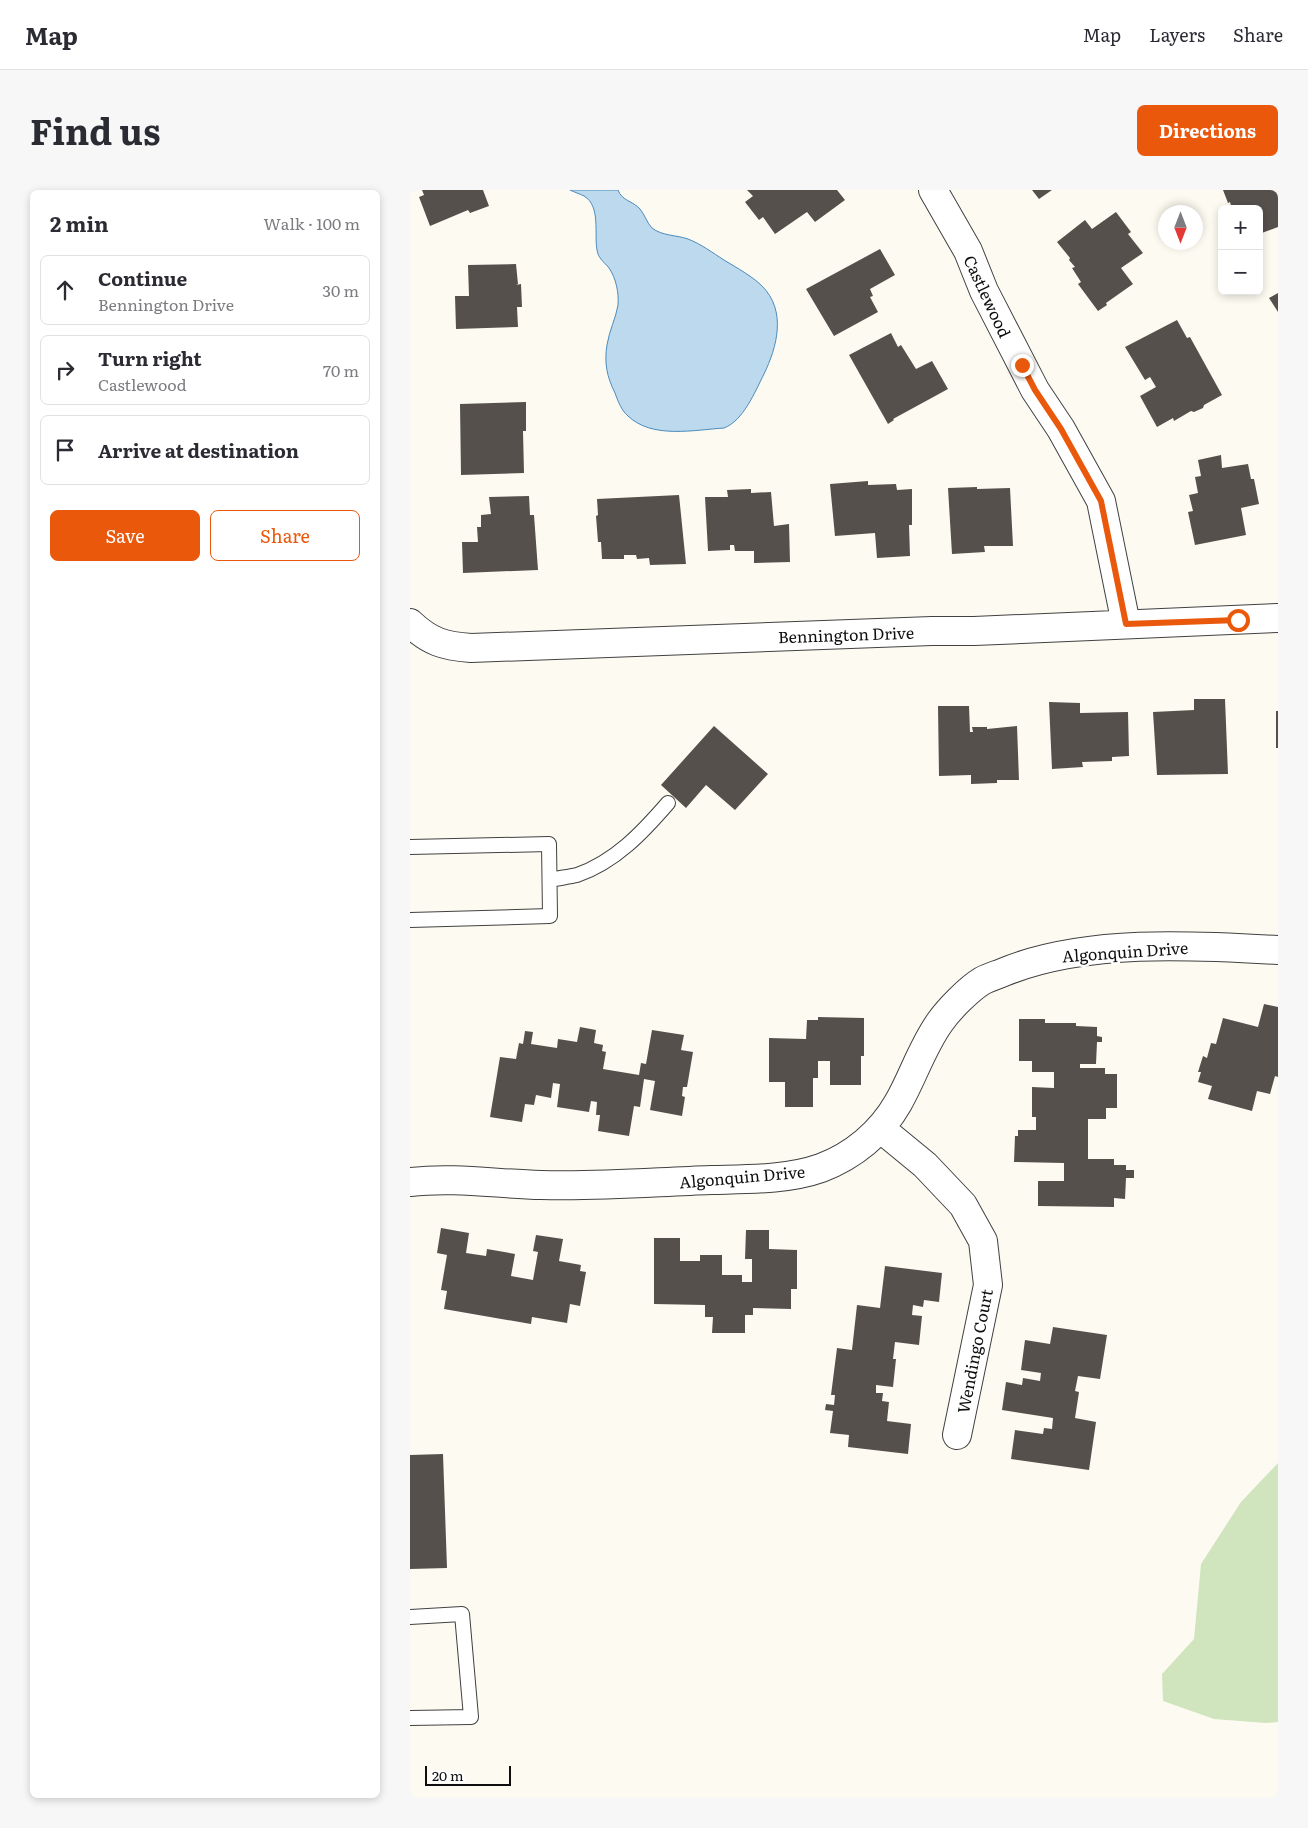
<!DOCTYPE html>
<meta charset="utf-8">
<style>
body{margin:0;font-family:Literata,serif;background:#f7f7f7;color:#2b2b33}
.controls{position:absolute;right:15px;top:15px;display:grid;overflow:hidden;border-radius:8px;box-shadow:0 2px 8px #0003}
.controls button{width:45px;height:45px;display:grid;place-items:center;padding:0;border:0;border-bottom:1px solid #e1e1e2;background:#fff;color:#2b2b33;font:25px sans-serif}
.compass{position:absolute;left:748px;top:15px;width:45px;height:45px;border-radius:50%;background:#fff;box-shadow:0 2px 8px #0003;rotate:180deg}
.scale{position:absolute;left:15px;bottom:12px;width:86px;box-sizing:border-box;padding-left:5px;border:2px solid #0e0e0e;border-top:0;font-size:14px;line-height:18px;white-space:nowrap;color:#0e0e0e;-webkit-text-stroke:4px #fff;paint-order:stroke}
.stop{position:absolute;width:15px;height:15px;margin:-11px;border:4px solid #ea580c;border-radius:50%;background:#fff}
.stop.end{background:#ea580c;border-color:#fff;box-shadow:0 1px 5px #0008}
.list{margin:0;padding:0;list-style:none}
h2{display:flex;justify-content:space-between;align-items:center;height:65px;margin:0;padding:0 20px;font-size:21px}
h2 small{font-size:16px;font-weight:400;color:#7c7c81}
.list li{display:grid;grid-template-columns:32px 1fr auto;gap:15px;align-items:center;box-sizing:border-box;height:70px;margin:0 10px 10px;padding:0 10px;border:1px solid #e1e1e2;border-radius:8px}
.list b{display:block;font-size:19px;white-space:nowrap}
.list p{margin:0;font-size:16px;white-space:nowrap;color:#7c7c81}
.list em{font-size:16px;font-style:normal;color:#7c7c81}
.actions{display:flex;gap:10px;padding:15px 20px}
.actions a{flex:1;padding:11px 0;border:1px solid #ea580c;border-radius:8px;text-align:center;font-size:18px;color:#ea580c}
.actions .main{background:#ea580c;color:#fff}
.icon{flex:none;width:28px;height:28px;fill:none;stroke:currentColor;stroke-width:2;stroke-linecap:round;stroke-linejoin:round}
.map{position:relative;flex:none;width:868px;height:1608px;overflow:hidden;border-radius:8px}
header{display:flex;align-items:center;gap:30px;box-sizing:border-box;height:70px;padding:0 25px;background:#fff;border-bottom:1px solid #e1e1e2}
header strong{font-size:24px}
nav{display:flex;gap:28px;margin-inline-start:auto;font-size:18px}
.intro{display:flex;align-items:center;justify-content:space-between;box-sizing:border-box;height:120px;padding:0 30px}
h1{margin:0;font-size:35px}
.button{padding:12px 22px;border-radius:8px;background:#ea580c;color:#fff;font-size:18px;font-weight:700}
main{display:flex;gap:30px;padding:0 30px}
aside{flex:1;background:#fff;border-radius:8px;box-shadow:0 2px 8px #0003}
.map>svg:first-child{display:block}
.green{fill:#d0e4be}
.water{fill:#bcd9ee;stroke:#4c8bbc}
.building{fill:#55504c}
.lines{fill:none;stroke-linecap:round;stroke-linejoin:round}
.service-casing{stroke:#414141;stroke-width:16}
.minor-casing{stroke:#414141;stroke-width:30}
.service{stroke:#fff;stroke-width:14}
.minor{stroke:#fff;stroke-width:28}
.route{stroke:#ea580c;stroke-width:6}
.labels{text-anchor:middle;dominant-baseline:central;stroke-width:5;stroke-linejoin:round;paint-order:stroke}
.street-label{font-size:16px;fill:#0e0e0e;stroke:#fff}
</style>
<header>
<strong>Map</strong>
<nav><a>Map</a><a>Layers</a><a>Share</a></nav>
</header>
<div class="intro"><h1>Find us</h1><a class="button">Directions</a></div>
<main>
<aside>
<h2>2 min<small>Walk · 100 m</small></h2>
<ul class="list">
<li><svg class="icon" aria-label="ahead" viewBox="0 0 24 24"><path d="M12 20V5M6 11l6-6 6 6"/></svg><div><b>Continue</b><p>Bennington Drive</p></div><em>30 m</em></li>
<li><svg class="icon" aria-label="right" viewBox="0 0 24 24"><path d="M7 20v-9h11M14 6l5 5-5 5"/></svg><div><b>Turn right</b><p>Castlewood</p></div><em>70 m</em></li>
<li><svg class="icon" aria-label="arrive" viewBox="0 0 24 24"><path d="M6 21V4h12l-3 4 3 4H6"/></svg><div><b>Arrive at destination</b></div></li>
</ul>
<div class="actions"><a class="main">Save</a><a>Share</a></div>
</aside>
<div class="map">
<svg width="868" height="1608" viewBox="0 0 868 1608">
<rect width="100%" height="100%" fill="#fdfbf1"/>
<path class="green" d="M868 1273V1532L856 1533 804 1529 753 1511 752 1484 784 1449 791 1374 831 1312Z"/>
<path class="water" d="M160 0H208C212 11 223 11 230 19 235 25 237 33 242 38 252 46 267 45 278 49 291 54 303 63 314 70 327 78 342 86 352 96 377 121 367 157 354 184 345 202 333 231 314 238 284 240 242 249 218 226 211 220 208 211 205 203 197 187 194 173 197 155 199 141 206 128 208 115 209 103 206 88 199 78 194 72 188 68 187 60 184 44 191 16 174 6 170 4 164 2 160 0Z"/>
<path class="building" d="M12 0H73L79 16 60 23 58 20 20 36 9 7 14 5Z
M337 0H427L435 10 405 32 397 22 365 44 353 27 349 30 335 12 343 6Z
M622 0H642L629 9Z
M813 0H868V37L849 44V19H822L820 12 818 13Z
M706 22 721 42 718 44 733 63 711 78 723 94 696 113 697 115 688 121 668 94 671 92 662 78 665 77 659 70 660 68 647 52 675 30 682 39Z
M470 59 485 85 460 99 463 106 460 107 468 122 424 146 396 99Z
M106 74 108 94 106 95 111 94 112 117H107L108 137 46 139 45 106H59L58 75Z
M868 103V122L859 108Z
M767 130 777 148 780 147 812 205 794 215 793 218 784 222 781 221 764 231 763 228 747 237 730 206 746 197 740 187 735 190 715 157Z
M481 143 488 157 491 155 506 179 522 171 538 199 483 229 484 230 478 234 439 165Z
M116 212V241H113L114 283 51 285 50 214Z
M811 265 812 278 838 274 841 289H844L849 314 831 318 836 345 785 355 778 322 783 321 779 305 788 303 785 287 791 286 788 270Z
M458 291V295L486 294 487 300 502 299V335H499L500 366 467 368 465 343 425 346 420 294Z
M567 297V299L600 298 603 356H574L575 362 542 364 538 298Z
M341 299V303L361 302 364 336 379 334 380 372 344 373V361H325L324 355H320V360L298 361 295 307H318L317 300Z
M269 305 276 374 240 375 239 368 227 369 226 365H214V369H192L191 352H188L186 326 188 325 187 309Z
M119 306 120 325H124L128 380 53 383 52 352H68L67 337H71V325L81 324 79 307Z
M784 509H815L818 584 747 585 743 522 784 520Z
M639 512 670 513V523L718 522 719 566 702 567V571L672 572 673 577 642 579Z
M528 516H559L560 542H563L562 537H577V539L607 536 609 590H587V593L561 594V585L529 586Z
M866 521H868V558H866Z
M304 536 358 584 325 620 296 595 276 618 251 595Z
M854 814 868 817V887L865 886 860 904 847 901 842 921 798 909 802 896 788 892 791 882H788L793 866 797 868 801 853 806 854 813 828 848 837Z
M408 827 454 828V866H451V895H420V871H408V888H403V917H375V892H359V848L396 849 397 830H408Z
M609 829H635V833H666V836L687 837V846L692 847V852H687L686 874H670V878H695V884H707V918H696V929H678V969H704V975H716V980H724V988H716L715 1009 704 1008V1017L628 1016V991H654V973L604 972 605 946H608V940H626V927H622V897L644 898V882H622V871H609Z
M170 837 186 840 184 853 193 855 192 861 196 862 193 879 229 885 231 873 236 874 242 840 274 845 271 860 283 862 277 897H273L272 906 275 907 272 926 240 920 245 891 234 889 230 917 224 916 219 946 188 941 190 925H186L187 912 181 911 179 922 147 917 150 894 143 893 141 908 126 905 124 915 115 914 112 932 80 927 90 867 106 869 109 853 113 854 115 841 123 842 121 854 147 858 148 849 167 852Z
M31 1038 59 1043 56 1063 76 1066 77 1059 105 1064 101 1086 123 1090 128 1062 123 1061 126 1045 153 1049 149 1071 171 1075 170 1081 176 1082 170 1116 160 1114 157 1133 122 1127 121 1134 34 1119 37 1101 31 1100 37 1065 27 1063Z
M336 1040H359V1059L387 1060V1099H381V1119L343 1118V1125H335V1143H302L303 1127H295V1115L244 1114V1048H270V1071H290V1065H312V1085H332V1092H342V1069H335Z
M475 1076 532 1083 529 1112 514 1110 513 1117 503 1115 502 1125 512 1126 509 1155 485 1152 483 1169H486L483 1197 466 1195V1203H473L472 1211 479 1212 477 1231 501 1234 498 1264 438 1257 439 1245 420 1243 423 1221 415 1220 416 1214 424 1215 425 1205H421L427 1158 442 1160 447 1115 470 1118Z
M643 1137 697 1145 690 1189 668 1186 665 1201 669 1202 665 1228 686 1232 679 1280 601 1269 605 1240 633 1244 634 1238 642 1239 643 1228 592 1220 596 1192 612 1195 613 1188 630 1191 631 1183 611 1180 615 1150 640 1154Z
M33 1264 37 1378 0 1379V1265Z"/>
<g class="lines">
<defs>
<path id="service" d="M0 657 139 654 140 726 0 730
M140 690C149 688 158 687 167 685 205 672 233 642 258 613
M0 1427 52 1424 61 1527 0 1528"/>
<path id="minor" d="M523 0 558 61 574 101 625 200 651 239 691 311 716 434
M0 433C20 452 34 456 61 458L522 441H564L868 428
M470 938 515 975 553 1015 573 1051 578 1095 547 1245
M0 992C44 987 87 994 131 995 187 997 244 992 301 990 337 989 377 990 411 978 443 966 471 943 488 913 503 887 512 857 530 832 539 819 559 799 572 791 579 787 587 785 594 782 674 749 783 755 868 760"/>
</defs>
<use href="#service" class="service-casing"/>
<use href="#minor" class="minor-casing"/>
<use href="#service" class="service"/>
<use href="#minor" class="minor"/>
</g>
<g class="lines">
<path class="route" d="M612 175 625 200 651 239 691 311 716 434 828 430"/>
</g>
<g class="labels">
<g class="street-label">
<text transform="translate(578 106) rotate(65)">Castlewood</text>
<text transform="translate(436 444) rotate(-2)">Bennington Drive</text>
<text transform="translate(715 761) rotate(-4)">Algonquin Drive</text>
<text transform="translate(332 986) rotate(-5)">Algonquin Drive</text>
<text transform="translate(564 1161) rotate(-79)">Wendingo Court</text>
</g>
</g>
</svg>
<div class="controls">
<button>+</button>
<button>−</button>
</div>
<svg class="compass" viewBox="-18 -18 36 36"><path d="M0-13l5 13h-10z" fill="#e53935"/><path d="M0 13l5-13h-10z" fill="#7c7c81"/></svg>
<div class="scale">20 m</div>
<div class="stop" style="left:828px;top:430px"></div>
<div class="stop end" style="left:612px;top:175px"></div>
</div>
</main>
